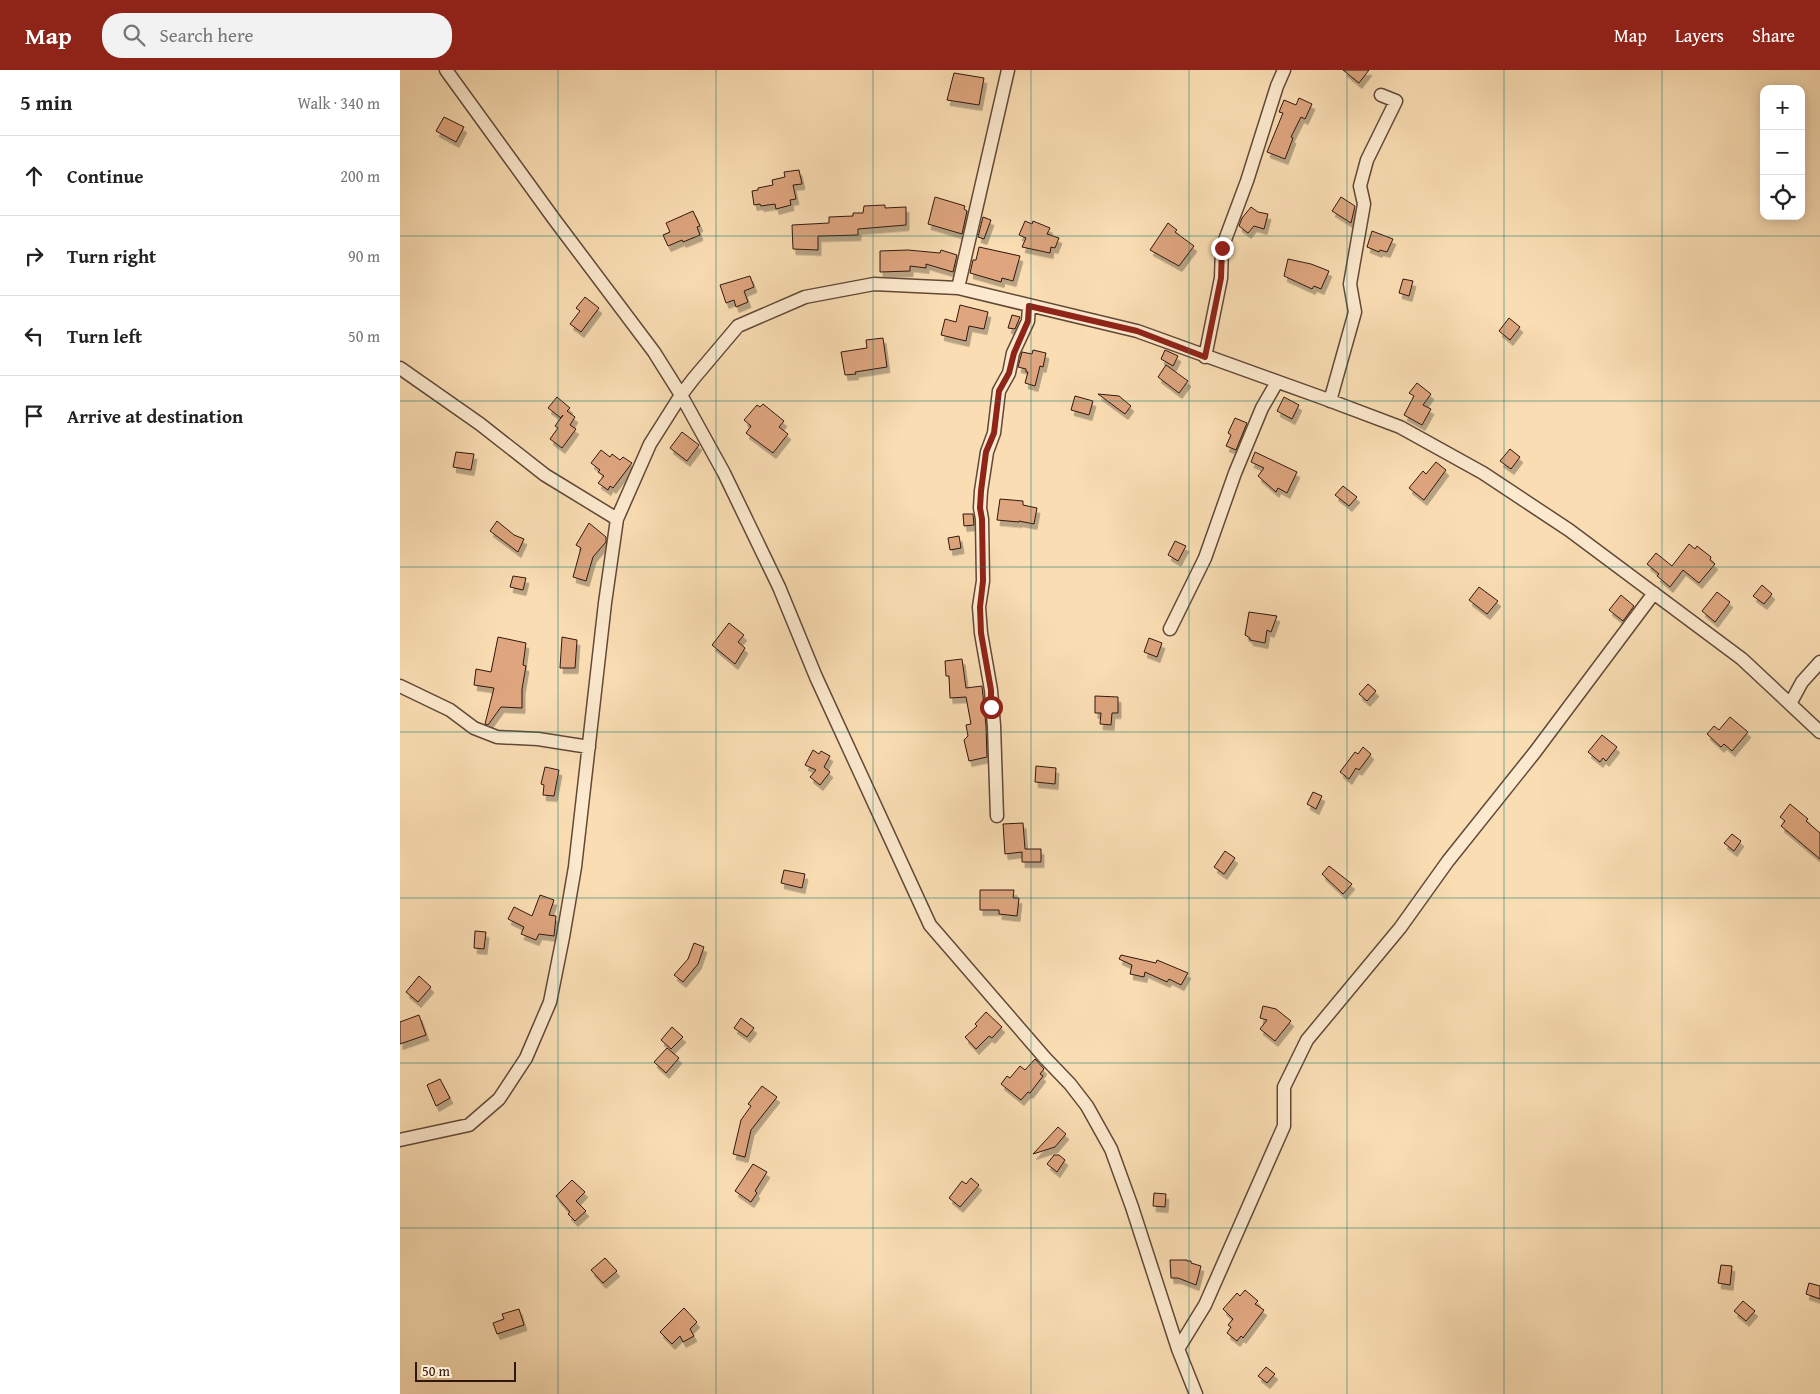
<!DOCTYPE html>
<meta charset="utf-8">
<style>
body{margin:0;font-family:"Gentium Book Plus",serif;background:#f2f2f2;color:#222}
.controls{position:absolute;right:15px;top:15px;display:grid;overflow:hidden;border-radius:10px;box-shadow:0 2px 12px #0003}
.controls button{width:45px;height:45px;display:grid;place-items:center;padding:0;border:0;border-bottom:1px solid #e0e0e0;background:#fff;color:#222;font:25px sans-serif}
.scale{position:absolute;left:15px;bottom:12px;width:101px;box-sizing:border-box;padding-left:5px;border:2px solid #30170e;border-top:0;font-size:14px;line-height:18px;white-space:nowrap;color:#30170e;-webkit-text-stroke:4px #fce9ce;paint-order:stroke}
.stop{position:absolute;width:15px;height:15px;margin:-11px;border:4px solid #8f2418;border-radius:50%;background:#fff}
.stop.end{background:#8f2418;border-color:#fff;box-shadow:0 1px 5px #0008}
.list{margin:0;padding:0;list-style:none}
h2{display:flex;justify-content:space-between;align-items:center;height:65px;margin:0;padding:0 20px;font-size:21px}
h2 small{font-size:16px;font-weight:400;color:#767676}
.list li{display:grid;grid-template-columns:32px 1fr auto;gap:15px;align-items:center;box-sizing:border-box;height:80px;padding:0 20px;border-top:1px solid #e0e0e0}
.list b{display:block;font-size:19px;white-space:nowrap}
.list em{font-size:16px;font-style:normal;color:#767676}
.icon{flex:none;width:28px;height:28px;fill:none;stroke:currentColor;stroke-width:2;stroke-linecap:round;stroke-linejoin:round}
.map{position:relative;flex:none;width:1420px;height:1324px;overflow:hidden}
header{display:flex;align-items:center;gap:30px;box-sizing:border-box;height:70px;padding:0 25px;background:#8f2418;color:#fff}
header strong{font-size:24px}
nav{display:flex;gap:28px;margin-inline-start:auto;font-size:18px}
.search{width:350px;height:45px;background:#f2f2f2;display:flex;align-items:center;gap:12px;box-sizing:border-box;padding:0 18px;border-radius:20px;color:#767676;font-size:19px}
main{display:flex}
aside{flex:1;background:#fff}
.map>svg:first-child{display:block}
.building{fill:#dea57e;stroke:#30170e;filter:url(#shadow)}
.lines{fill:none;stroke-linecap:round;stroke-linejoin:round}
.minor-casing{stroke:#624837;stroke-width:15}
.minor{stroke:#fce9ce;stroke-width:12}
.route{stroke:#8f2418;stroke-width:6}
.grid{fill:none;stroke:#0f766e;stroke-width:1;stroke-opacity:0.55}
</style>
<header>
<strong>Map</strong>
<div class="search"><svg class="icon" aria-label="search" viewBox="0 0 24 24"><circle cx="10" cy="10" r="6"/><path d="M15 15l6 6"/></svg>Search here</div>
<nav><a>Map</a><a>Layers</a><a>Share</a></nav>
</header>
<main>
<aside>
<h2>5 min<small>Walk · 340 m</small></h2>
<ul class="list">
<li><svg class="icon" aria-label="ahead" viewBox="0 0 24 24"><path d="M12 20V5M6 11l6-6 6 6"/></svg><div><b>Continue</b></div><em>200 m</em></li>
<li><svg class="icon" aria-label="right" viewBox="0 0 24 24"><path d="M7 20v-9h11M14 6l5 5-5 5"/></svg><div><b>Turn right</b></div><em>90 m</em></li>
<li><svg class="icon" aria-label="left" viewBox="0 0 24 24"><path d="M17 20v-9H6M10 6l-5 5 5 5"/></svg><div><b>Turn left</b></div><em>50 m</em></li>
<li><svg class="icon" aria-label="arrive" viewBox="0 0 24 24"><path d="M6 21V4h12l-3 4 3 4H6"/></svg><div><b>Arrive at destination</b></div></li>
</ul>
</aside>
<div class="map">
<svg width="1420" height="1324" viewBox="0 0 1420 1324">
<defs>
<filter id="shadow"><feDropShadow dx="3" dy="5.5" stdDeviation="0" flood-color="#0004"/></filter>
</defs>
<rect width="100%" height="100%" fill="#faddb3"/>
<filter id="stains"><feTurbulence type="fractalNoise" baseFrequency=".004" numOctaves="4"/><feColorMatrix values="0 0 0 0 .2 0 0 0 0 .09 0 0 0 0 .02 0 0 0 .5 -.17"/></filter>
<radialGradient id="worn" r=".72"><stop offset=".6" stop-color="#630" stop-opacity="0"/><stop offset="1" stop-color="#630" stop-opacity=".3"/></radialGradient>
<path class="building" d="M943 0H969L959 13Z
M554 3 584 8 579 35 547 30Z
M899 28 912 34 905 49 901 47 891 67 893 68 885 89 867 82 883 43 879 42 884 30 896 35Z
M44 47 64 57 56 72 36 61Z
M399 100 402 114 393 115 396 129 390 130 391 135 376 139 375 134 361 136 360 134 354 135 352 121 358 120V118L373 115 372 110 385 107 384 102Z
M535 127 565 136 564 139 567 141 562 164 528 154Z
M941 127 955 136 951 153 932 141Z
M485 135V138L506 137V155L458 159V165L422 166H418V180L393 179 392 155 429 153V147L453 146V143H463L464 136Z
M851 137 858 142 868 144 864 159 854 156 848 163 839 156 842 148Z
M293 141 300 156 297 157 300 165 283 172 282 170 268 176 263 165 270 162 266 153Z
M583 147 591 150 584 169 578 167Z
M625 151 632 154 633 151 650 158 647 164 659 168 655 178 651 177 650 183 622 177 626 168 619 165Z
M768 153 777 160 775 162 794 176 779 196 750 180Z
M972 161 993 169 987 182 980 180 979 182 967 177Z
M579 177 620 186 613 211 602 208 601 212 570 203 573 190H576Z
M508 180 540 183 541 180 557 185 553 202 526 194V198L510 196V201L480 202V181Z
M888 189 911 194 929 201 921 219 914 216 912 219 884 206Z
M350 206 354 217 344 221 348 232 336 237 334 230 326 233 320 215Z
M1003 209 1013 211 1009 226 999 223Z
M185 227 199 238 181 262 170 254 180 241 176 238Z
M560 235 588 242 584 259 569 256 566 271 541 265 545 249 556 252Z
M612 245 620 247 615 259 608 258Z
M1109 248 1120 257 1110 270 1099 261Z
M483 268 487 297 455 302 456 304 445 305 441 282 467 278 466 270Z
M633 280 646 283 643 297 640 296 635 316 625 313 628 302H626V299L618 297 622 282 632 284Z
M765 280 778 286 773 296 761 289Z
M766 295 788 311 779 323 758 307Z
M1017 313 1031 324 1023 335 1031 339 1022 355 1004 345 1014 326 1009 323Z
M698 324 719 326 731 336 725 344Z
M675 326 693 331 689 345 671 340Z
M157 327 170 338 167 341 175 347 170 355 176 359 162 378 150 369 158 358 155 356 163 345 161 348 148 338Z
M884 327 899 335 892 349 877 341Z
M363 334 384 351 379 357 388 364 373 383 346 363 351 356 344 350 357 335 360 337Z
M835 348 847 353 836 380 826 376 831 365 828 363Z
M282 362 299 375 287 391 270 378Z
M1110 379 1120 387 1111 399 1100 391Z
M201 380 210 387 212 384 220 390 223 387 232 393 213 418 210 416 208 420 198 413 204 406 198 402 200 400 191 393Z
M56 382 74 384 71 400 53 397Z
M855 382 897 402 887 423 878 418 876 422 858 406 864 398 851 392Z
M1036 392 1046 400 1024 430 1009 418 1023 401 1026 404Z
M943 416 957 427 949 436 935 425Z
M600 429 623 431V435L637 438 634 454 619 451V452L597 450Z
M563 444H573L574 455 564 456Z
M97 451 114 465 124 469 118 482 90 461Z
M189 453 206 467V472L193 487 186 511 173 507 181 478 176 475Z
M559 466 561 478 550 480 548 468Z
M775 471 786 476 778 491 768 485Z
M1289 474 1295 479 1297 476 1311 487 1310 490 1315 494 1299 513 1283 500 1270 517 1257 506 1259 504 1247 494 1256 483 1272 496Z
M113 506 126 508 123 520 110 517Z
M1362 515 1372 524 1364 534 1353 526Z
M1079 517 1098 531 1087 544 1069 530Z
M1317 522 1330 532 1315 552 1302 541Z
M1221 525 1234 536 1223 551 1209 540Z
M849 542 877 546 871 562 867 560 865 573 850 570V568L845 565Z
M329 553 344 565 338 572 345 578 335 594 312 575Z
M98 567 126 573 123 595 126 596 122 619V638L101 637 88 655 85 654 94 618 74 615 76 599 91 602Z
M162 567 177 570 175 598H160Z
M749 568 762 573 757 587 744 582Z
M562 589 566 618 582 616 586 656 587 687 569 691 564 670 568 666 566 655 571 654 566 627 550 628 549 606H546L545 591Z
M968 614 976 621 967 631 959 624Z
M695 626 718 627V643H712L711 655 700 654 701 643H695Z
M1330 647 1348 662 1332 681 1324 674 1321 677 1307 664 1314 656 1319 660Z
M1202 665 1217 677 1206 691 1203 688 1200 692 1188 682Z
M963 677 971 684 959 700 956 698 949 709 940 702 955 682 958 684Z
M413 680 419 684 421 681 430 686 424 697 430 702 420 715 410 707 416 700 405 695Z
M636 696 656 698 655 714 635 712Z
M145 697 159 700 154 726 143 725 144 715 141 714Z
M913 722 922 726 916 739 907 734Z
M1390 734 1408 749 1406 751 1420 763V789L1381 756 1385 751 1380 747Z
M623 753 625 779H641V792H622V782L605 784 603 754Z
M1332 764 1341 771 1334 781 1324 773Z
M825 781 835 788 824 804 814 797Z
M929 796 952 814 943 824 922 804Z
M384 800 405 804 402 818 381 813Z
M580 820H614L613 828H619L617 846 599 844V840H580Z
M140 825 154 830 149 845 156 846 154 866 139 864 136 870 121 864 124 857 108 849 114 837 132 846Z
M75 861 86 862 84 879 74 878Z
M294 873 304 877 298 894 283 912 274 905 288 889Z
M721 885 756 893 757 890 788 903 781 915 769 909 767 912 745 902 744 907 730 904 732 895 719 889Z
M19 906 31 917 18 932 6 922Z
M863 936 876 939 891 951 875 971 860 959 867 950 860 948Z
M586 942 602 957 592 968 589 966 576 979 565 967 577 956 575 954Z
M19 945 26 965 0 974V952Z
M341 948 354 958 347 967 334 958Z
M272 957 283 967 271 979 261 970Z
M267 978 279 988 266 1003 254 992Z
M635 989 644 999 640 1004 643 1006 630 1023 628 1022 621 1030 601 1014 607 1006 610 1008 620 996 625 1000Z
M40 1009 50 1028 36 1036 27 1015Z
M362 1016 377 1027 351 1060 345 1087 333 1084 341 1050 351 1036 348 1034Z
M658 1057 666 1064 655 1077 633 1084Z
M654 1085H659L665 1090 657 1102 647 1094Z
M353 1094 367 1102 355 1121 357 1123 351 1132 335 1121Z
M571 1108 579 1115 560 1137 549 1128 562 1111 566 1114Z
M172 1110 185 1122 176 1131 186 1141 175 1151 168 1144 170 1142 156 1126Z
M754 1123 766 1124 765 1137 753 1136Z
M205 1188 217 1201 203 1213 191 1200Z
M770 1190H787V1191H791V1193L801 1196 796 1215 778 1208H771Z
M1321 1195 1332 1196 1330 1215 1318 1213Z
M1409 1213 1420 1216V1229L1406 1224Z
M845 1220 858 1231 855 1234 864 1240 843 1268 841 1266 837 1271 827 1263 831 1257 828 1255 833 1249 823 1239 837 1223 840 1226Z
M1343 1231 1355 1241 1346 1251 1334 1241Z
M284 1238 297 1252 290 1259 294 1266 283 1272 280 1266 272 1274 260 1262Z
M119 1239 124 1255 97 1264 93 1253 104 1249 102 1244Z
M866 1297 875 1304 867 1313 858 1306Z"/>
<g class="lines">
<defs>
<path id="minor" d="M46 0 154 149 254 282 281 325 324 403 379 517 416 607 530 855 645 988 670 1014 687 1036 711 1079 732 1137 778 1279 796 1324
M558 218 608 0
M805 287 821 208 822 178 847 111 877 16 884 0
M0 298 80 354 145 405 217 449
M930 331 955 242 950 214 964 134 960 116 967 90 996 31 981 25
M770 559 805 488 835 403 862 338 877 312
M0 616 50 640 74 658 97 667 138 669 189 677
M1390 634 1402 612 1420 592
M597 746 594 656 591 620 581 563 579 537 583 511 582 449 580 438 581 421 587 382 594 363 599 321 609 303 613 283 628 251 629 236
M0 1070 69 1055 99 1029 126 988 150 932 163 867 175 797 205 533 217 449 250 374 281 325 294 308 338 256 405 227 474 214 558 218 737 261 923 328 1000 357 1083 403 1169 460 1342 589 1420 662
M778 1279 805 1235 884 1056V1017L907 970 1000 858 1048 791 1135 682 1254 523"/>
</defs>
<use href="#minor" class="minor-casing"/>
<use href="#minor" class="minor"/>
</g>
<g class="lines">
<path class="route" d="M591 637V620L581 563 580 537 583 511 582 449 580 438 581 421 586 382 594 363 599 321 609 303 614 283 628 251 629 236 737 261 805 287 821 208 822 178"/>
</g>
<path class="grid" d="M158 0V1324M316 0V1324M473 0V1324M631 0V1324M789 0V1324M947 0V1324M1104 0V1324M1262 0V1324M0 166H1420M0 331H1420M0 497H1420M0 662H1420M0 828H1420M0 993H1420M0 1158H1420"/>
<rect width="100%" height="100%" filter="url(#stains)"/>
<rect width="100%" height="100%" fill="url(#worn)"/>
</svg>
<div class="controls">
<button>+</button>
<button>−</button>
<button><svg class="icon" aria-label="locate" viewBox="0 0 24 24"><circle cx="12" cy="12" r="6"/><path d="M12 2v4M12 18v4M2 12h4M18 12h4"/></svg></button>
</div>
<div class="scale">50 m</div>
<div class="stop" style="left:591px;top:637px"></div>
<div class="stop end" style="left:822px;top:178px"></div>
</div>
</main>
